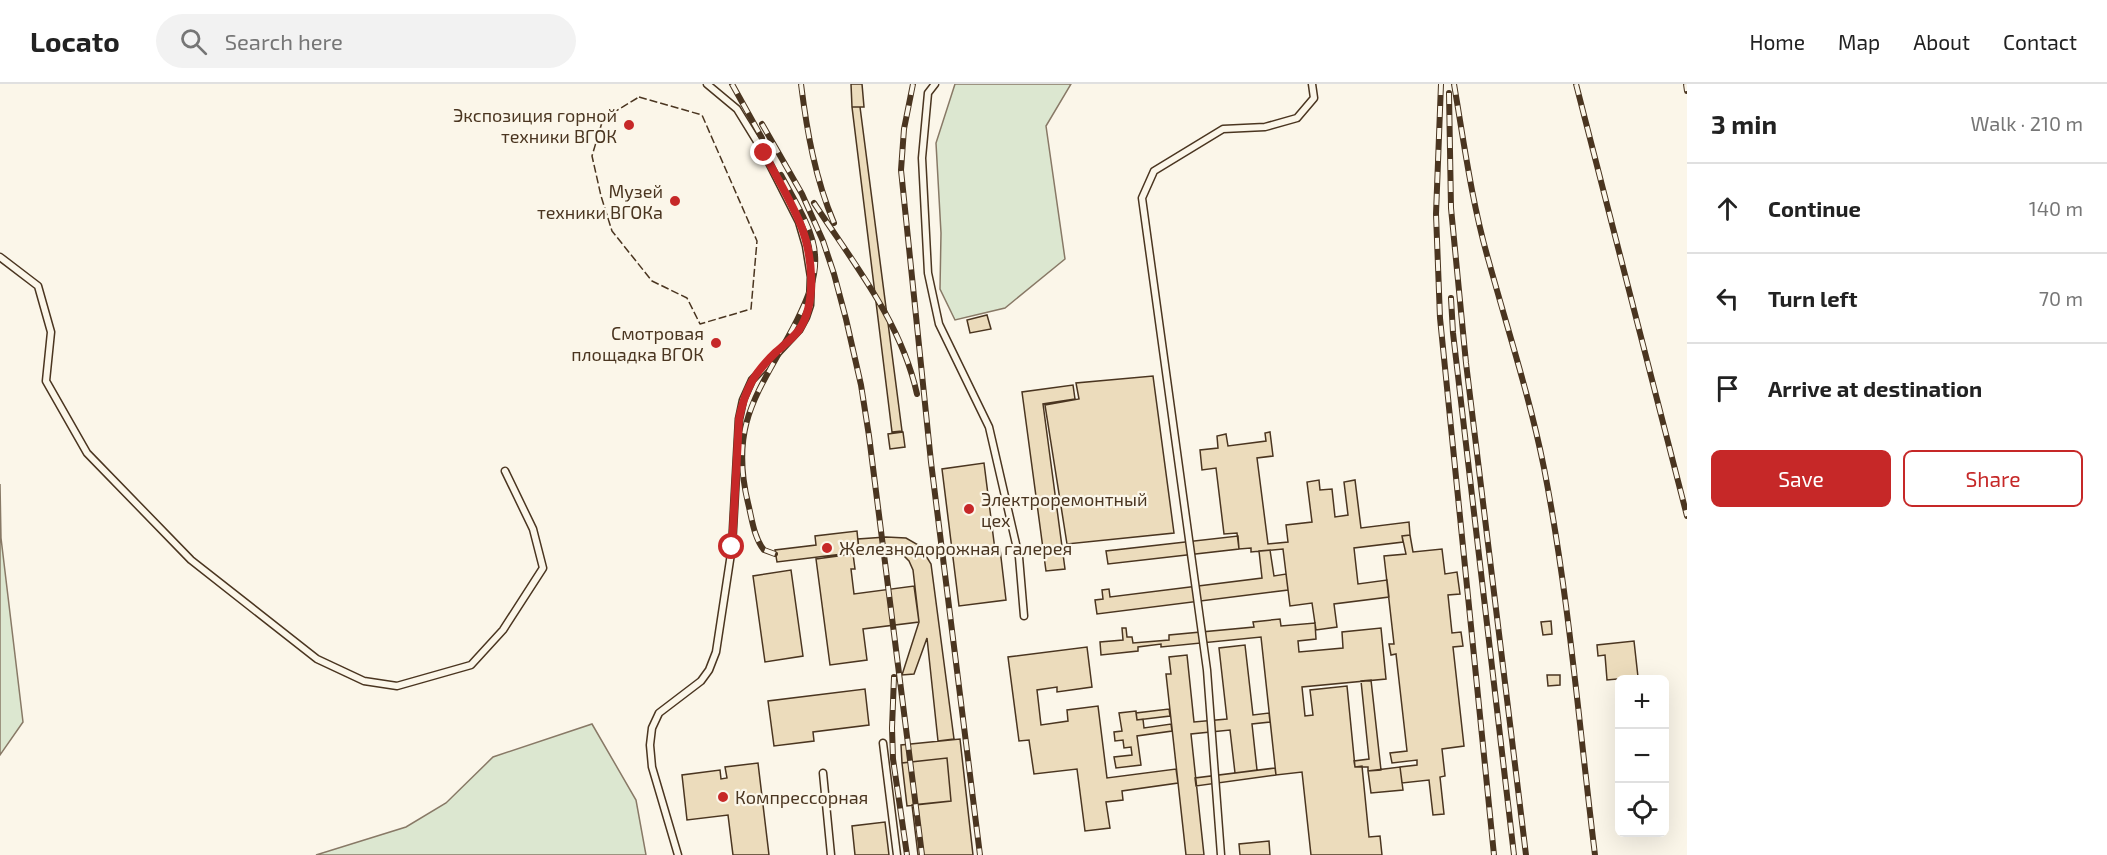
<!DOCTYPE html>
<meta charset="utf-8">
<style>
body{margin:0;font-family:"Exo 2",sans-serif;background:#f2f2f2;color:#222}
.controls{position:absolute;right:18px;bottom:18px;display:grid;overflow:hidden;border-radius:9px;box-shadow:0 6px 24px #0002}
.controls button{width:54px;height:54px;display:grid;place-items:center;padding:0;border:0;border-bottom:2px solid #e0e0e0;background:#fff;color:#222;font:30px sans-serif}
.stop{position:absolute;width:18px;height:18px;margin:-14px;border:4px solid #c62828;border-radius:50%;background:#fff}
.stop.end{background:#c62828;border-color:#fff;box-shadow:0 2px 6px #0008}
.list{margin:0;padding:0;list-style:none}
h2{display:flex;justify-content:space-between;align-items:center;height:78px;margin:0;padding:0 24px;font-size:26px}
h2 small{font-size:20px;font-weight:400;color:#767676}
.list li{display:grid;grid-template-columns:39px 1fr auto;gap:18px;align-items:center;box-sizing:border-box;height:90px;padding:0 24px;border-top:2px solid #e0e0e0}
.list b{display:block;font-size:22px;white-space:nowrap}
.list em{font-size:20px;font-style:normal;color:#767676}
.actions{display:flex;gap:12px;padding:18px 24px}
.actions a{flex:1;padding:14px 0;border:2px solid #c62828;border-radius:9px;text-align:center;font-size:21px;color:#c62828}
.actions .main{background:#c62828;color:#fff}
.icon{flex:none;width:33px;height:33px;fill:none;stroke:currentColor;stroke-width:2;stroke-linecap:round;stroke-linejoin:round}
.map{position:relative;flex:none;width:1687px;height:771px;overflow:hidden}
header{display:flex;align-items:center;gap:36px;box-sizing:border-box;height:84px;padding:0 30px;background:#fff;border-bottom:2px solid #e0e0e0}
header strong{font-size:28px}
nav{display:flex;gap:33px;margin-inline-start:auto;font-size:21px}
.search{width:420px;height:54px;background:#f2f2f2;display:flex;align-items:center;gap:15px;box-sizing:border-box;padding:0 21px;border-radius:33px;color:#767676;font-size:22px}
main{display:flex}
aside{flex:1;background:#fff}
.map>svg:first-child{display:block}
.green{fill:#dce7d0;stroke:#887966;stroke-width:1.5}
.building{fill:#ecdcbc;stroke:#4a3520;stroke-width:1.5}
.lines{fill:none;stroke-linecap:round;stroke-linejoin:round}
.service-casing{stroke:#4a3520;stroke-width:9}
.service{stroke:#fbf6e9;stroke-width:6}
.rail-casing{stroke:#4a3520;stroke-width:6}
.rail{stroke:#fbf6e9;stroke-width:4;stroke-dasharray:11;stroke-linecap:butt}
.fence{stroke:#4a3520;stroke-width:1.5;stroke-dasharray:8 3;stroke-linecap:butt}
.route{stroke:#c62828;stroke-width:8}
.poi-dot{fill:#c62828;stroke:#fbf6e9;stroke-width:2}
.labels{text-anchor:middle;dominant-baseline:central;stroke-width:4.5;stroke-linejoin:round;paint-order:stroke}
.poi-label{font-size:18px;fill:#4a3520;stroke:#fbf6e9;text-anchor:end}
</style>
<header>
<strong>Locato</strong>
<div class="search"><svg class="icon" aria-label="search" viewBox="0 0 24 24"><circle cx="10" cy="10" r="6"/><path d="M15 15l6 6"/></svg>Search here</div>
<nav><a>Home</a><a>Map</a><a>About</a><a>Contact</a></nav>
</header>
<main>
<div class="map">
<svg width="1687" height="771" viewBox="0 0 1687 771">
<rect width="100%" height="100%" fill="#fbf6e9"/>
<path class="green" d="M955 0H1071L1046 42 1065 175 1005 224 955 236 940 205 941 149 936 59Z
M0 400 1 454 23 638 0 671Z
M592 640 636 716 646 771H316L406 743 446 719 493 673Z"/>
<path class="building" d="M851 0H862L864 23H852Z
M852 23H860L902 347 892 348Z
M987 231 991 245 970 249 967 236Z
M1153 292 1174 449 1067 460 1045 321 1079 315 1076 299Z
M1073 301 1075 315 1043 320 1065 485 1046 487 1022 308Z
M903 348 905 363 890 365 888 350Z
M1270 348 1273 372 1257 374 1268 460 1288 458 1286 441 1312 438 1307 398 1319 396 1320 406 1332 405 1335 433 1348 431 1344 398 1355 396 1361 444 1409 438 1410 451 1402 452 1403 458 1354 464 1358 500 1387 496 1389 513 1334 520 1337 543 1316 546 1312 519 1290 522 1283 465 1251 468V464L1239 465 1237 449 1224 450 1216 384 1202 386 1200 366 1218 364 1217 352 1226 350 1228 362 1266 357 1265 349Z
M984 379 995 466 1000 465 1006 516 959 522 942 385Z
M857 447 859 468 777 478 775 466 816 461 815 452Z
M1410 451 1413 468 1442 465 1445 490 1457 488 1460 510 1448 511 1452 549 1461 548 1463 562 1453 563 1464 662 1442 665 1445 692 1440 693 1444 730 1433 731 1429 696 1402 699 1400 683 1417 681V676L1392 679 1390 669 1407 667 1396 570 1391 571 1389 560H1394L1384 472 1406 470 1402 452Z
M1238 452 1239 465 1108 480 1106 467Z
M886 453 906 454 920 462 931 480 954 655 938 657 927 554 914 590 902 591 919 538 913 486 909 477 904 472 888 467 859 468 858 455Z
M1270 466 1274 492 1286 490 1288 506 1097 530 1095 516 1103 515 1102 506 1109 505 1110 513 1262 494 1259 467Z
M853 470 855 485H851L854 510 914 502 919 538 863 545 867 576 830 581 816 475Z
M791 486 803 572 765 578 753 492Z
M1280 535 1281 542 1315 539 1316 555 1298 557 1299 568 1343 564 1342 548 1381 544 1386 595 1302 603 1305 632 1313 631 1310 606 1347 602 1355 683 1362 682 1369 753 1380 752 1382 771H1311L1302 688 1276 691 1261 553 1161 563V560L1138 563V567L1101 571 1100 558 1123 556 1122 544H1126L1127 553H1132L1133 559 1169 556V551L1254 543 1253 538Z
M1551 537 1552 550 1543 551 1541 538Z
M1634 557 1638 593 1607 596 1605 571 1598 572 1597 561Z
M1245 561 1253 631 1269 629 1270 638 1252 640 1257 686 1235 689 1230 646 1191 650 1204 771H1186L1166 590H1171L1169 573 1187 571 1194 638 1227 635 1219 564Z
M1087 563 1092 603 1057 608V603L1037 606 1041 641 1068 637 1067 626 1098 622 1107 694 1176 685 1178 699 1122 707 1123 716 1106 718 1110 744 1085 747 1077 685 1034 690 1029 656 1019 657 1008 573Z
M1547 591H1560V601L1548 602Z
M1371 596 1381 686 1368 687V683H1355L1354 677 1369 675 1361 597Z
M865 605 869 641 813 648 814 657 774 662 768 617Z
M1169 625 1170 632 1137 636 1136 629Z
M1136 627 1137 636 1143 635 1144 644 1171 640 1172 647 1137 652 1141 681 1116 684 1114 673 1132 671 1131 663 1124 664 1123 656 1115 657 1114 648 1122 647 1119 629Z
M960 655 973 771H918L912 721 951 717 947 674 902 679 901 661Z
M947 674 951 717 907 722 902 679Z
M758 679 769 771H733L728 731 687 736 682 691 720 686 721 695 727 694 725 683Z
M1400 683 1403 706 1371 709 1368 687Z
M1275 684 1276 691 1196 702 1195 694Z
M885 738 889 771H855L852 742Z
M1269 757 1270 771H1240L1239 760Z"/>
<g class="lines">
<defs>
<path id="service" d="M935 0 928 9 922 74 928 189 939 240 989 343 1019 473 1024 532
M0 173 38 202 51 248 46 297 87 369 191 476 317 575 364 597 397 602 471 581 503 546 543 484 533 445 505 387
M883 659 897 771
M823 689 831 771
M678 771 652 683 650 661 652 644 659 629 701 597 709 586 716 568 732 463 739 335 743 316 752 296 799 246 806 233 810 221 811 193 806 162 799 138 764 69 737 25 707 0
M1221 771 1207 586 1142 114 1154 87 1223 45 1265 43 1297 34 1314 14 1312 0"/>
</defs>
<use href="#service" class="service-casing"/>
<use href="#service" class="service"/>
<defs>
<path id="rail" d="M732 0 762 54
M801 0C807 48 815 94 834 139
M913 0 904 45 901 86 931 378 980 771
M1441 0 1436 130 1440 234 1494 771
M1454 0C1464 59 1472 120 1489 178 1508 247 1530 314 1544 384 1569 512 1579 642 1595 771
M1576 0 1687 432
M1686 0 1687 7
M1449 9 1451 124 1466 279 1526 771
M762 40 802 110 823 157 834 190 846 235 861 301 869 352 922 771
M814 119C854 180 901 238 917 310
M1451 214 1453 249 1514 771
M775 470 764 466C754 454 752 435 748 419 728 336 762 305 797 236 807 216 817 193 815 171 814 146 793 114 781 91
M894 593 892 644 893 675 907 771"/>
</defs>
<use href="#rail" class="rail-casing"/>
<use href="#rail" class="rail"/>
<path class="fence" d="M639 13 702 31 757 157 751 225 700 240 687 214 652 197 612 147 601 112 592 72 603 35Z"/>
</g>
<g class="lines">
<path class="route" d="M732 463 739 335C745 305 754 289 776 268 784 261 793 254 799 246 818 218 812 168 800 139 790 115 776 92 764 69"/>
</g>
<g class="poi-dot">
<circle cx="629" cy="41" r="6"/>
<circle cx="675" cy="117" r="6"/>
<circle cx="716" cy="259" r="6"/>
<circle cx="969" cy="425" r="6"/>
<circle cx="827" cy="464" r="6"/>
<circle cx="723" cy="713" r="6"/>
</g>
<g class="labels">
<g class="poi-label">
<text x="617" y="31">Экспозиция горной<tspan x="617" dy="21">техники ВГОК</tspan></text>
<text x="663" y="107">Музей<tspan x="663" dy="21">техники ВГОКа</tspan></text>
<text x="704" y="249">Смотровая<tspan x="704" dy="21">площадка ВГОК</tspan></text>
<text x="981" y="415" text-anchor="start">Электроремонтный<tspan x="981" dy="21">цех</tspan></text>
<text x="839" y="464" text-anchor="start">Железнодорожная галерея</text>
<text x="735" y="713" text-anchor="start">Компрессорная</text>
</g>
</g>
</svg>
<div class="controls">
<button>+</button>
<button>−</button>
<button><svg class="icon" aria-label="locate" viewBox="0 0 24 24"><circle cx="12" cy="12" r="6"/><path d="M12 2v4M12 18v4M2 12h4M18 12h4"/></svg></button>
</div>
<div class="stop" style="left:732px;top:463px"></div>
<div class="stop end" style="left:764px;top:69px"></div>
</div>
<aside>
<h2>3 min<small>Walk · 210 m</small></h2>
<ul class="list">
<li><svg class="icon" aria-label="ahead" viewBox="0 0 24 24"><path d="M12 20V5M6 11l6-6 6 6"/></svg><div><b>Continue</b></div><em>140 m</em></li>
<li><svg class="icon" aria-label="left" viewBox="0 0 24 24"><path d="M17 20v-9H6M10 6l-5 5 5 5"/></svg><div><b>Turn left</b></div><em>70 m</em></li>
<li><svg class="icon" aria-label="arrive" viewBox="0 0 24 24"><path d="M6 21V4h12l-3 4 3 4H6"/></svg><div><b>Arrive at destination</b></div></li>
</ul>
<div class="actions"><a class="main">Save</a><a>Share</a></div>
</aside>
</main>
